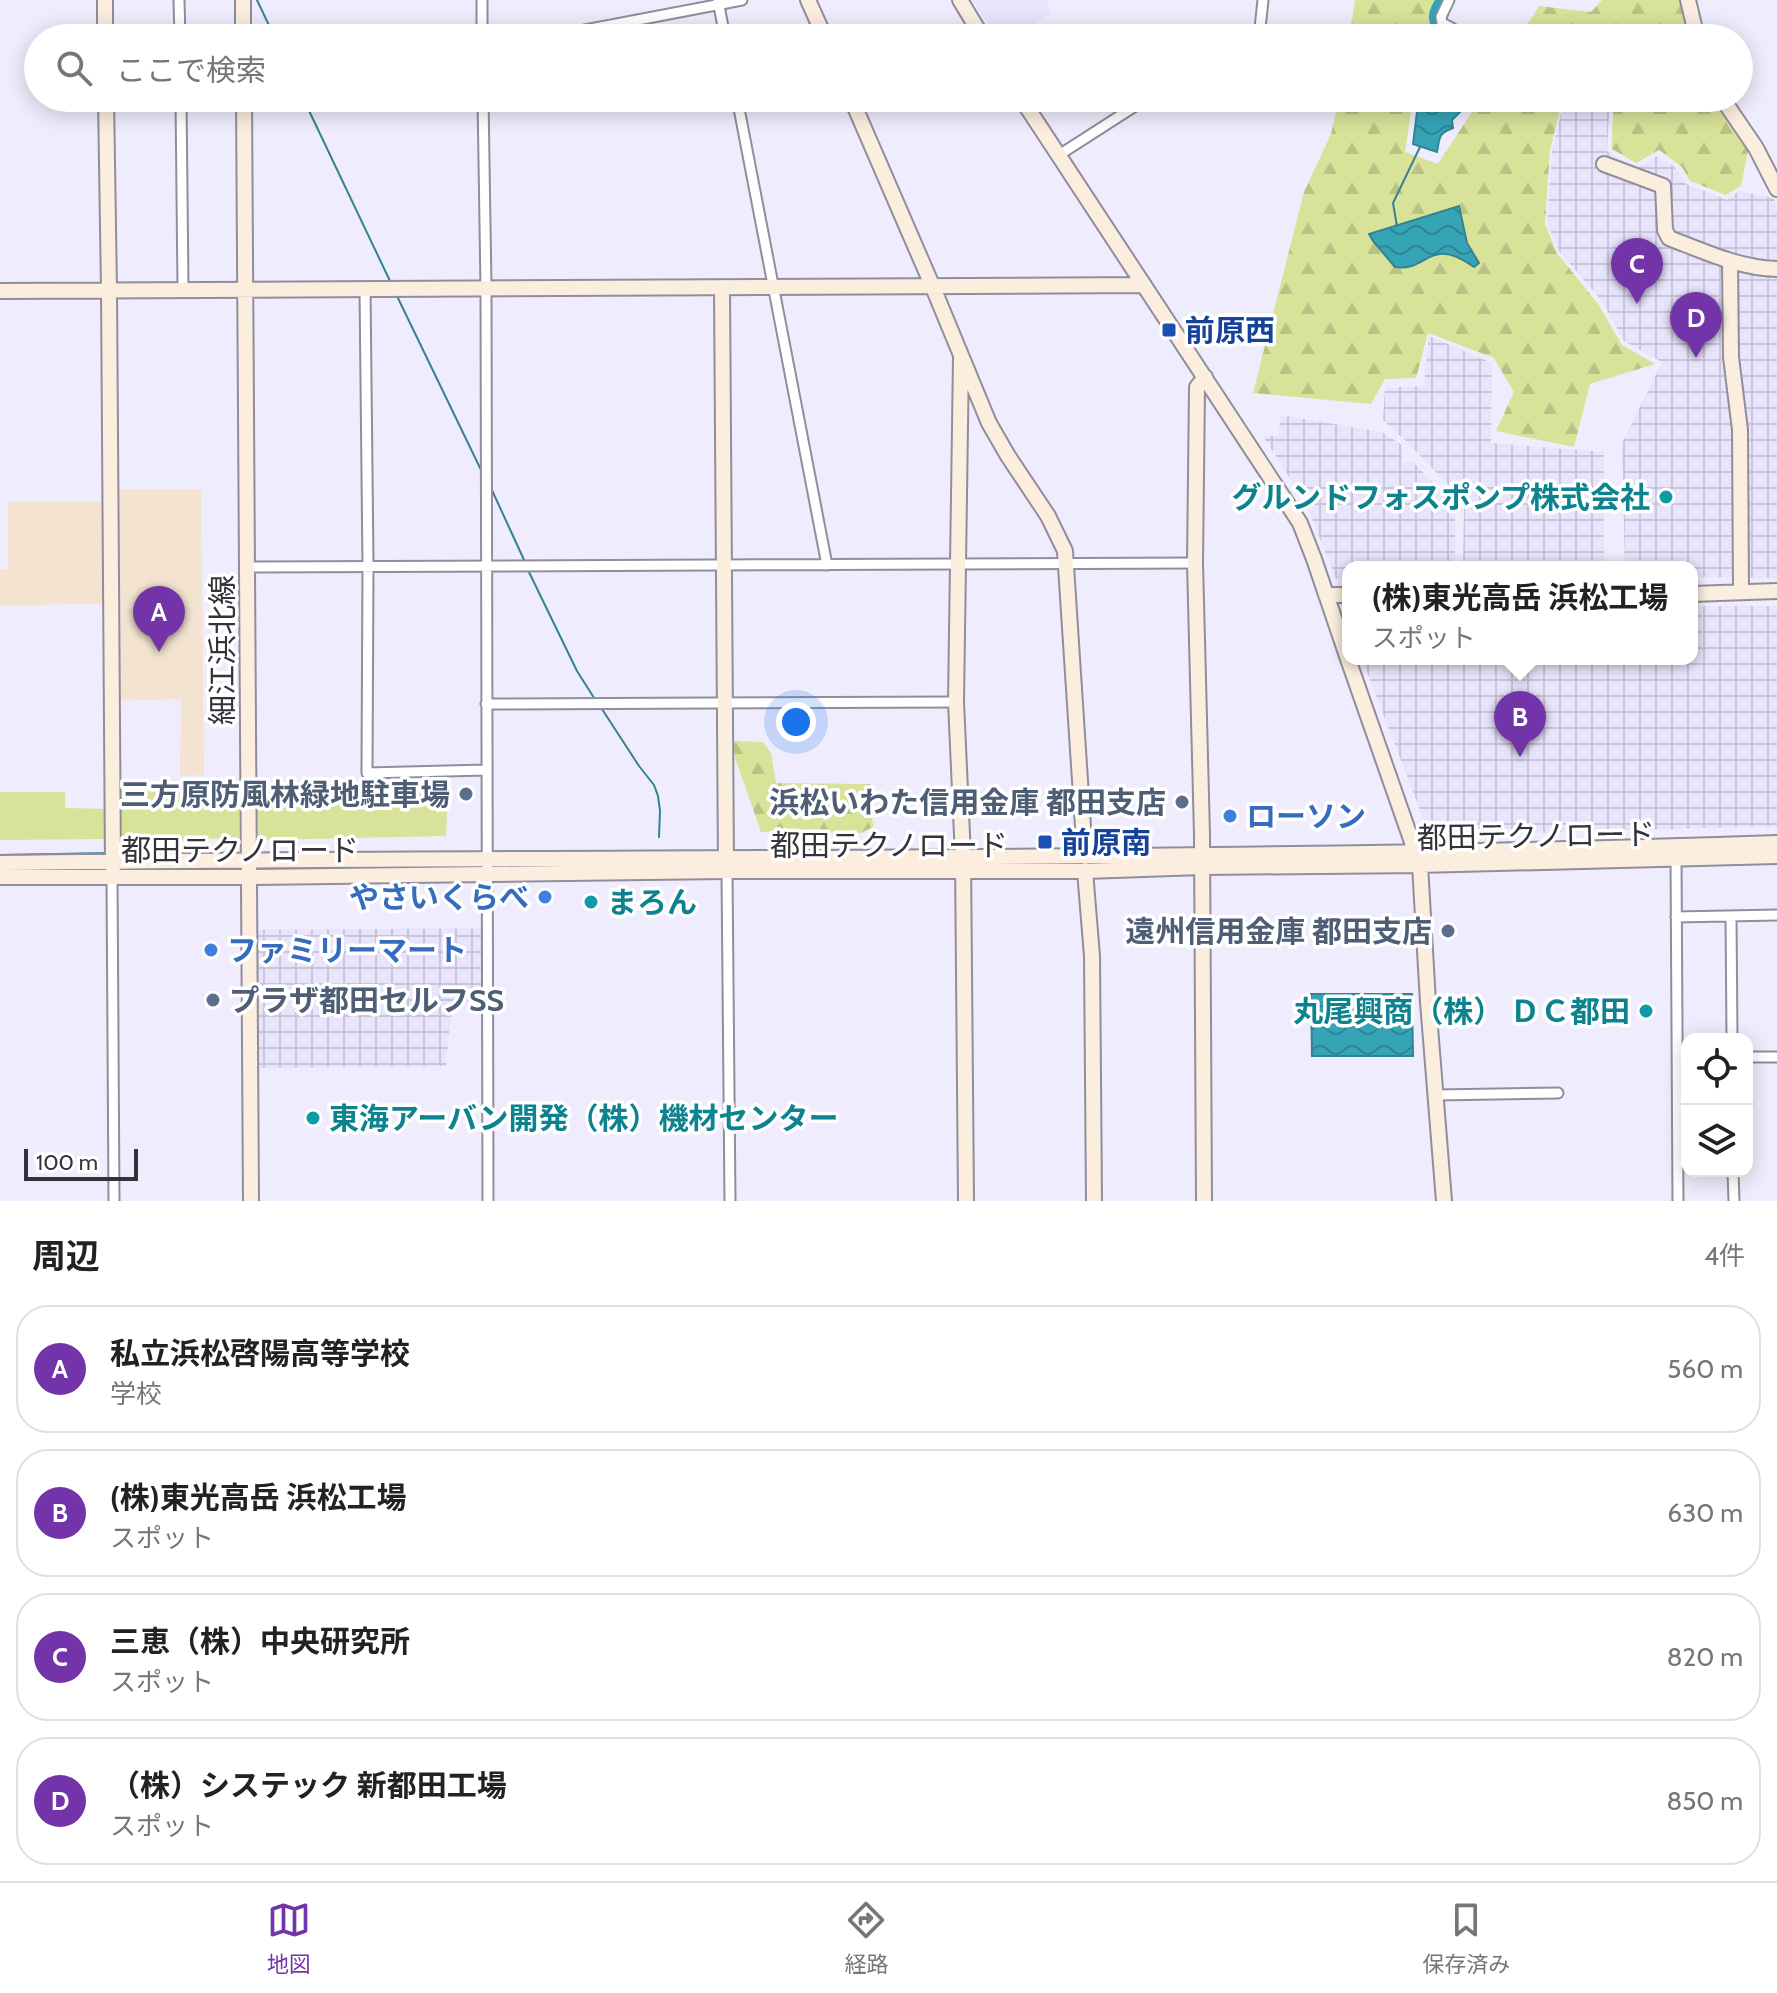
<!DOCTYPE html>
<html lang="ja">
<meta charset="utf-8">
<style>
body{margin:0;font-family:Cabin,"Noto Sans JP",sans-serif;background:#f6f6f6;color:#222}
.controls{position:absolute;right:24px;bottom:24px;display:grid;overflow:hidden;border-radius:16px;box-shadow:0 4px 20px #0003}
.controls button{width:72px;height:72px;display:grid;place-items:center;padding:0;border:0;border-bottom:2px solid #e0e0e0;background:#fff;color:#222;font:40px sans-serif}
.scale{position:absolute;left:24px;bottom:20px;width:114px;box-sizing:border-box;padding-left:8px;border:4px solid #343339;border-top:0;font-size:22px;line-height:28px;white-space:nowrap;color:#343339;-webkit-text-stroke:6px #fff;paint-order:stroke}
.you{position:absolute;left:796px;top:722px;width:28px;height:28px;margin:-20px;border:6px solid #fff;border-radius:50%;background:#1a73e8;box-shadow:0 0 0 12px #1a73e833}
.badge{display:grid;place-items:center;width:52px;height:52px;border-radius:50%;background:#7334a9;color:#fff;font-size:26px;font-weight:700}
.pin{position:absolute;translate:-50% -66px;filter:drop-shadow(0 2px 4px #0008)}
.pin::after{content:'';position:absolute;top:42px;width:28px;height:24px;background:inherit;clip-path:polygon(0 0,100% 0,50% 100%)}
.popup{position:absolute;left:1342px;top:561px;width:356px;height:104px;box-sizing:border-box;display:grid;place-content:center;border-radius:16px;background:#fff;filter:drop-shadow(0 2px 6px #0005);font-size:26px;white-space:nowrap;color:#767676}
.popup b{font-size:30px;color:#222}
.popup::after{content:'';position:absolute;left:50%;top:100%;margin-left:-16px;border:16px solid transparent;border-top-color:#fff}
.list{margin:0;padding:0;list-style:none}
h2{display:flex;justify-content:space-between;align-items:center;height:104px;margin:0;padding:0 32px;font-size:34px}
h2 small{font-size:26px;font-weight:400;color:#767676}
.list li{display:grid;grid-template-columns:52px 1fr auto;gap:24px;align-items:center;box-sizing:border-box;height:128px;margin:0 16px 16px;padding:0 16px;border:2px solid #e0e0e0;border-radius:32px}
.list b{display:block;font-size:30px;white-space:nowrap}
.list p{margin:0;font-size:26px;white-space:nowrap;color:#767676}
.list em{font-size:26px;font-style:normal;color:#767676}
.icon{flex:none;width:44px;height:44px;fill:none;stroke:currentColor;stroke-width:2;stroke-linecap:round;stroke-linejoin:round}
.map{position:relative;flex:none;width:1777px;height:1201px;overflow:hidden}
.search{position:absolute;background:#fff;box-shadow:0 4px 20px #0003;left:24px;right:24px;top:24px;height:88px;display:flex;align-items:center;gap:20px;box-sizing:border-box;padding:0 28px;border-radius:44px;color:#767676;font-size:30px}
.sheet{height:680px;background:#fff}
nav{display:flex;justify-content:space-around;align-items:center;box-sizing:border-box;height:112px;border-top:2px solid #e0e0e0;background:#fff;font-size:22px;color:#767676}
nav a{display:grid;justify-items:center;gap:4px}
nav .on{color:#7334a9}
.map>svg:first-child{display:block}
.built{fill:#e8e4fc}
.industrial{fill:url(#industrial-grid)}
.education{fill:#f3e3d0}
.forest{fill:url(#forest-firs)}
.green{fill:#d9e299}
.water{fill:url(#water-waves);stroke:#358291;stroke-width:2}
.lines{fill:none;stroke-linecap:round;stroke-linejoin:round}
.stream{stroke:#358291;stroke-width:2}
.river{stroke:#35a4b7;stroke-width:14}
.street-casing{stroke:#908d9c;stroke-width:13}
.secondary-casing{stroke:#908d9c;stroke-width:18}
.street{stroke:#fff;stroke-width:9}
.secondary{stroke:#fceedf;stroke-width:14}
.transit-dot{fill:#1a4fb4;stroke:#fff;stroke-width:3}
.culture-dot{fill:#0f9aa8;stroke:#fff;stroke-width:3}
.service-dot{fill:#5c6f8a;stroke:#fff;stroke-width:3}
.shop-dot{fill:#3f7fe0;stroke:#fff;stroke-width:3}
.labels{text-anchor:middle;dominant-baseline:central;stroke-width:7;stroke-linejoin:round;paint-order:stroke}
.transit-label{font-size:30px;font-weight:bold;fill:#164399;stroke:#fff;text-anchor:start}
.culture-label{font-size:30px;font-weight:bold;fill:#0d838f;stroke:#fff;text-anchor:end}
.street-label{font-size:30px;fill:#343339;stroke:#fff}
.service-label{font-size:30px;font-weight:bold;fill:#4e5e75;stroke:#fff;text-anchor:end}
.shop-label{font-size:30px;font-weight:bold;fill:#366cbe;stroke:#fff;text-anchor:start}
</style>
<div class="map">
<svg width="1777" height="1201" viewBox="0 0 1777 1201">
<defs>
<pattern id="industrial-grid" width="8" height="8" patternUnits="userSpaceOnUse" patternTransform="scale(2)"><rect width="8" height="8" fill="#e8e4fc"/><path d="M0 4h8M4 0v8" fill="none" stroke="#c8c4d9"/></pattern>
<pattern id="forest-firs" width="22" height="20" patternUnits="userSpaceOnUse" patternTransform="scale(2)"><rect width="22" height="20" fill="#d9e299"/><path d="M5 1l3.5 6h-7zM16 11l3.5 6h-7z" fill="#bbc285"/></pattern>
<pattern id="water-waves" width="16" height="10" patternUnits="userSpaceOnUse" patternTransform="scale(2)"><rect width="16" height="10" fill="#35a4b7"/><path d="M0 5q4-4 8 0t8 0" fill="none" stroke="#2e8696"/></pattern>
</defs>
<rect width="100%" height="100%" fill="#efedfd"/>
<path class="built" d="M972 0H1046L1051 13 1010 38H997Z"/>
<path class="industrial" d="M1570 98H1610L1607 151 1636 169 1657 156 1674 166 1686 184 1727 200 1739 191 1774 198 1777 212V578L1692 577V567H1625L1622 443 1662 362 1624 341 1602 301 1559 251 1547 223 1552 150 1564 101Z
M1429 336 1492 363 1491 443 1604 452V567H1463L1464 507 1461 498 1409 444 1383 420 1385 388 1424 386Z
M1280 415 1382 432 1402 445V463L1413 462 1455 505V567H1348V579H1336L1306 504 1263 436H1279Z
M1692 606H1777V826L1430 836 1362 659H1692Z
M485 928 486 1006H452L446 1066 257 1068 256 930Z"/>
<path class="education" d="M116 489H201L204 775 180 776 181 699 114 701 115 603 0 606V570L8 569V502L116 501Z"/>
<path class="forest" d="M1355 0H1440L1434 15 1431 38H1349Z
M1602 0H1683L1687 31 1690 38H1519L1539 6 1591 12Z
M1339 98H1413L1405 152 1438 164 1481 98H1563L1550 150 1545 224 1557 253 1598 304 1622 345 1655 364 1590 384 1574 447 1496 431 1514 392 1494 358 1428 333 1416 378 1385 379 1371 404 1253 393 1304 192 1331 134Z
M1614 98H1721L1748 151 1741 186 1726 195 1690 181 1682 167 1659 150 1636 163 1612 149V131Z
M733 741 763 742 771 753 776 783 870 784 873 827 861 833 761 832 735 758Z"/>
<path class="green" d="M240 789 239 838 119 841V791Z
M448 789 446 836 260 840 258 836 256 802 260 801V791Z
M0 792H65V808L107 809 106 839 0 840Z"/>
<path class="water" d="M1422 98H1464L1461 111 1452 120 1453 128C1437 134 1440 138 1437 152L1413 144 1417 112Z
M1459 206 1467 243 1479 263 1474 267C1429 235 1428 272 1395 267L1373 241 1369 234Z
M1311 994H1412L1413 1056H1312Z"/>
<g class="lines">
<path class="stream" d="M257 0 275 38
M303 98 390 281
M1397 226 1393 203 1420 147
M396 294 482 472
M491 488 525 562
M527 568 577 671 596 701
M600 706 639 766 654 785 658 796 660 811 659 837
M119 853H226
M0 855 109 853"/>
<path class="river" d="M1443 0C1440 5 1435 13 1436 18 1438 41 1472 34 1487 34L1492 36V38"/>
<defs>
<path id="street" d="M179 0 180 38
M482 0V38
M718 0 725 38
M1449 0 1441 17 1442 23 1452 28 1453 38
M543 38 742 0
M1259 38 1263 0
M181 98 183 289
M483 98 486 287 488 1201
M737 98 827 565
M1059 155 1143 101 1152 98
M365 288 368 565 367 773 486 770
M248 567 1195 563
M486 704 956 702
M1676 856 1678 1201
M727 871 730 1201
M112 876 114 1201
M1731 916 1732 1039
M1676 917 1777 915
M1747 1057H1777
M1436 1095 1558 1093
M1733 1171 1734 1201"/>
<path id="secondary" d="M105 0V38
M243 0V38
M808 0 825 38
M960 0 983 38
M1688 0 1697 38
M106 98 109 290 113 868
M244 98 251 1201
M851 98 932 285 989 423 1008 456 1048 516 1065 551 1085 857
M1021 98 1300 523 1314 559 1348 659
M1722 98 1756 148 1777 189
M1604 164 1663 186 1665 230 1669 238C1703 251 1739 268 1777 269
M1730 261 1731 357 1740 430 1741 591
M722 287 726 867
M0 291 1144 285
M961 357 956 702 963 857 966 1201
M1692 594 1777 591
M1326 595H1348
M1348 659 1420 865 1428 1002 1444 1201
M0 863C592 855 1185 863 1777 843
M1085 871 1092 956 1094 1201
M0 877H248L727 871H1085L1202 867 1420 865 1777 856
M1204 1201 1202 835 1195 563 1197 387 1205 377"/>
</defs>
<use href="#street" class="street-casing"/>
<use href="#secondary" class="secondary-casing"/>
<use href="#street" class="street"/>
<use href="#secondary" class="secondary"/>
</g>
<g class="transit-dot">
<rect x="1161" y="322" width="16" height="16" rx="4"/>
<rect x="1037" y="834" width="16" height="16" rx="4"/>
</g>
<g class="culture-dot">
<circle cx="1666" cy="497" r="8"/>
<circle cx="591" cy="902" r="8"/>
<circle cx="1646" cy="1011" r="8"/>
<circle cx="313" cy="1118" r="8"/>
</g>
<g class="service-dot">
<circle cx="466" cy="794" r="8"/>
<circle cx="1182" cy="802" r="8"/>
<circle cx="1448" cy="931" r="8"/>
<circle cx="213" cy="1000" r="8"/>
</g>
<g class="shop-dot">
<circle cx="1230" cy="816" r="8"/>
<circle cx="545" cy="897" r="8"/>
<circle cx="211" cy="950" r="8"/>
</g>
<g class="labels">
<g class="transit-label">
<text x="1185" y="330">前原西</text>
<text x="1061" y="842">前原南</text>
</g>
<g class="culture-label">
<text x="1650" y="497">グルンドフォスポンプ株式会社</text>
<text x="607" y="902" text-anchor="start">まろん</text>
<text x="1630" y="1011">丸尾興商（株） ＤＣ都田</text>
<text x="329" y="1118" text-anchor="start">東海アーバン開発（株）機材センター</text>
</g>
<g class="street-label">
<text transform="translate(222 650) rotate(-90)">細江浜北線</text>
<text transform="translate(1536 836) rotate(-1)">都田テクノロード</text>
<text x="889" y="845">都田テクノロード</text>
<text x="240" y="850">都田テクノロード</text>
</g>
<g class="service-label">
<text x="450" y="794">三方原防風林緑地駐車場</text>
<text x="1166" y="802">浜松いわた信用金庫 都田支店</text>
<text x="1432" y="931">遠州信用金庫 都田支店</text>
<text x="229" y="1000" text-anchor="start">プラザ都田セルフSS</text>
</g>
<g class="shop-label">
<text x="1246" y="816">ローソン</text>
<text x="529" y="897" text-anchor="end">やさいくらべ</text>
<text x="227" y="950">ファミリーマート</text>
</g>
</g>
</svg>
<div class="controls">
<button><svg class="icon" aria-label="locate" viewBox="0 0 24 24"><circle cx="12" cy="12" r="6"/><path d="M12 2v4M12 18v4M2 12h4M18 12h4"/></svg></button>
<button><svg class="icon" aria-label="layers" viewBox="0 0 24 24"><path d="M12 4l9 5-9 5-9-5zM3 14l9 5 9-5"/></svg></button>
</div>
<div class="scale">100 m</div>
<div class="you"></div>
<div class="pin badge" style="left:159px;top:652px">A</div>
<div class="pin badge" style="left:1520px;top:757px">B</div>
<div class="popup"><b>(株)東光高岳 浜松工場</b>スポット</div>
<div class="pin badge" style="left:1637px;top:304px">C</div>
<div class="pin badge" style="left:1696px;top:358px">D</div>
<div class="search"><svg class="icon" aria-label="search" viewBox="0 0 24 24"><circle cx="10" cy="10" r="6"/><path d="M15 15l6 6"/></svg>ここで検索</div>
</div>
<section class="sheet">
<h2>周辺<small>4件</small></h2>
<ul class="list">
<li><span class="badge">A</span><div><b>私立浜松啓陽高等学校</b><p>学校</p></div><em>560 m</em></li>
<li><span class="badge">B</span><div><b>(株)東光高岳 浜松工場</b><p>スポット</p></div><em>630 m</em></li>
<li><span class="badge">C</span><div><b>三恵（株）中央研究所</b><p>スポット</p></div><em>820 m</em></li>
<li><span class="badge">D</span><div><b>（株）システック 新都田工場</b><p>スポット</p></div><em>850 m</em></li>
</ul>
</section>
<nav>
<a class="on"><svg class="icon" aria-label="map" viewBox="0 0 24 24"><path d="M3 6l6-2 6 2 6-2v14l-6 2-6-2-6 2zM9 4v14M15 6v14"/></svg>地図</a>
<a><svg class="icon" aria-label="directions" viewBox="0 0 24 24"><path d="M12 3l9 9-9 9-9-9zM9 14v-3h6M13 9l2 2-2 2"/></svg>経路</a>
<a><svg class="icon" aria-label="saved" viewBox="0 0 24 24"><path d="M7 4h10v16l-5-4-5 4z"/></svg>保存済み</a>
</nav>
